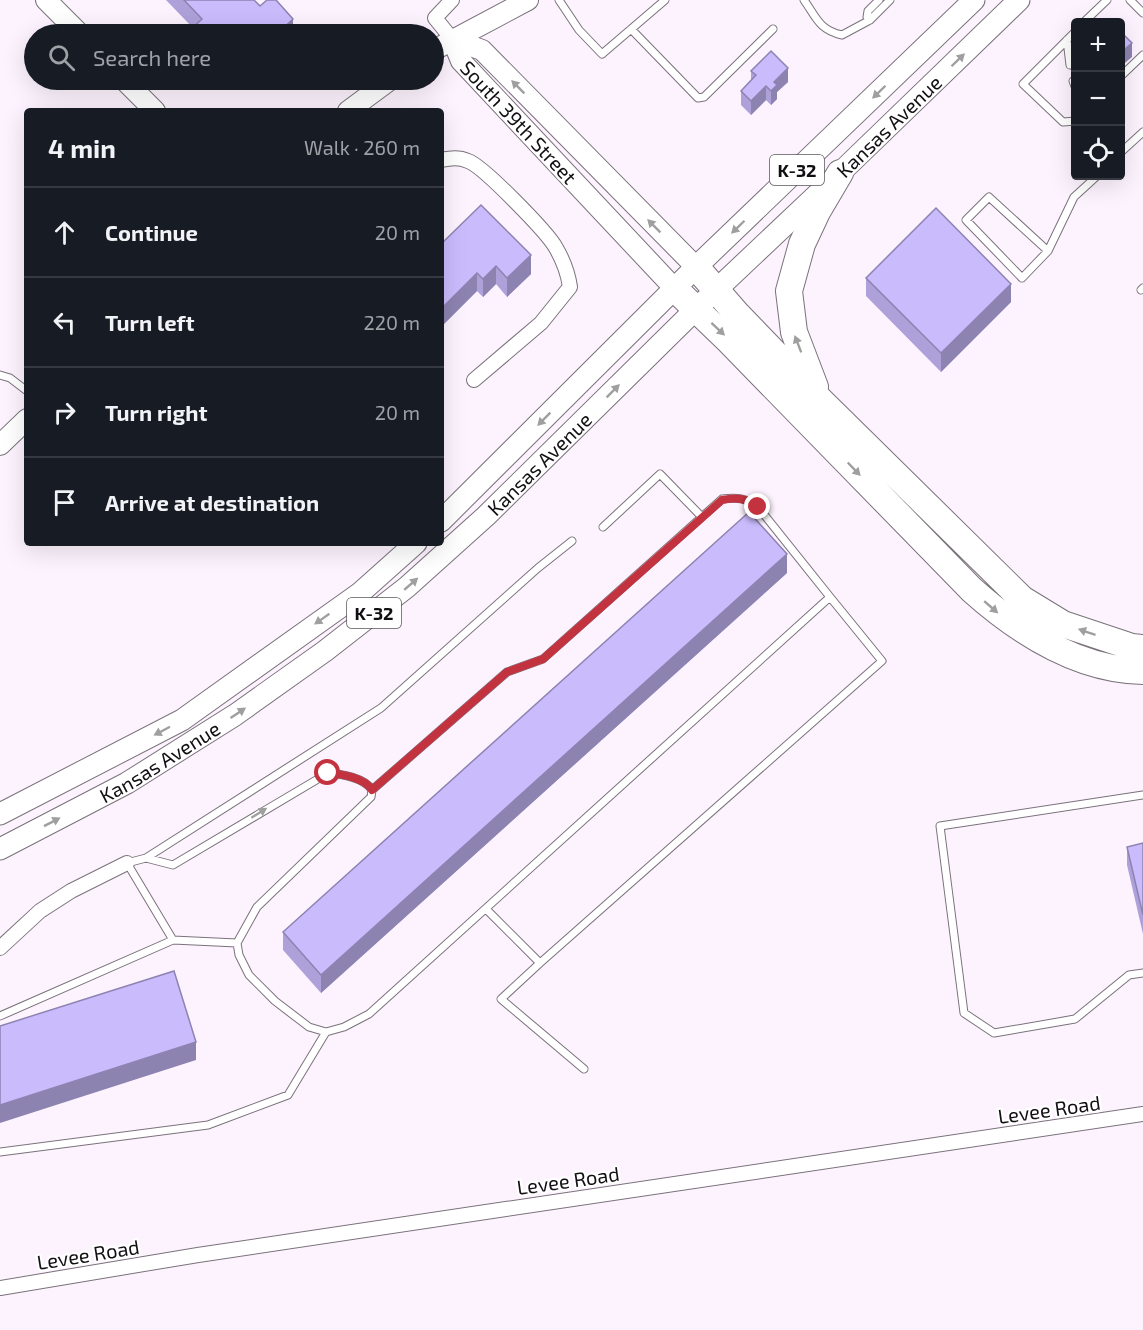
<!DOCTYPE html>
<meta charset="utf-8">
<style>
body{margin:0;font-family:"Exo 2",sans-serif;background:#20242c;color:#f1f3f6}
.controls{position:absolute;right:18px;top:18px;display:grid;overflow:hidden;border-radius:6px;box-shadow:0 6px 24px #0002}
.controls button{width:54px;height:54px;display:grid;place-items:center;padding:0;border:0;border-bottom:2px solid #363941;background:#171b24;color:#f1f3f6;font:30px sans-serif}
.stop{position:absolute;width:18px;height:18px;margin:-14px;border:4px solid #c3333f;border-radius:50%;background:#fff}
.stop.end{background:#c3333f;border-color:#fff;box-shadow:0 2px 6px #0008}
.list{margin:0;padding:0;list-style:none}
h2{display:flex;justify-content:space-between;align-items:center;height:78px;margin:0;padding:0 24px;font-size:26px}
h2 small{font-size:20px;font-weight:400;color:#9ea1a6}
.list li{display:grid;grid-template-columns:39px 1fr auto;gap:18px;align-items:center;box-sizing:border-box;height:90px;padding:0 24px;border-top:2px solid #363941}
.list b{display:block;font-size:22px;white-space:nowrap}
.list em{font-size:20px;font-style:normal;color:#9ea1a6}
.icon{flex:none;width:33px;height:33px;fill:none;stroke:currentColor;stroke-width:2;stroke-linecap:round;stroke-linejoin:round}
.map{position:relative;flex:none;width:1143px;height:1330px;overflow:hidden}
.search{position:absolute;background:#171b24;box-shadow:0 6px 24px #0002;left:24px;top:24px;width:420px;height:66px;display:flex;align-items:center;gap:15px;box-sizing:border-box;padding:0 21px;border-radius:33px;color:#9ea1a6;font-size:22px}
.panel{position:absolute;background:#171b24;box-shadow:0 6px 24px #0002;left:24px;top:108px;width:420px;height:438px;border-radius:6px}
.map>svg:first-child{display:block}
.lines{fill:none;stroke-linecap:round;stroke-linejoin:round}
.lane-casing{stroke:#7a727b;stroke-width:9}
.street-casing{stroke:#7a727b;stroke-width:16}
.secondary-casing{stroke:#7a727b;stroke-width:22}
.primary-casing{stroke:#7a727b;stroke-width:23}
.highway-casing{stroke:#7a727b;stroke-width:28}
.lane{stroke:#fff;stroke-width:7}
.street{stroke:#fff;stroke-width:14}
.secondary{stroke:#fff;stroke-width:20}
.primary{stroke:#fff;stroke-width:21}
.highway{stroke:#fff;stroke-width:26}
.wall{fill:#aea1da}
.shaded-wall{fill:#8d83b1}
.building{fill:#cabbfd;stroke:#8d83b1;stroke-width:1.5}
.oneway{fill:#a09fa0}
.route{stroke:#c3333f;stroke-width:8}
.labels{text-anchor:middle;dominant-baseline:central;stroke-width:4.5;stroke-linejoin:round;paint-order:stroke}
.shield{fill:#fff;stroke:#595759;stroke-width:1.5}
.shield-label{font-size:18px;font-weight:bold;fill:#120f12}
.street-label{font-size:20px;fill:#120f12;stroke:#fff}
</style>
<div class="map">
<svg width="1143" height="1330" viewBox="0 0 1143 1330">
<rect width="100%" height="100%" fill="#fdf3fe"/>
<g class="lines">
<defs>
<path id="lane" d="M559 0 579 30 602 54 665 0
M804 0C816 17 819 30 842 35L870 20 890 0
M1130 0 1143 13
M870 20 867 17 868 11 879 0
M1084 22 1107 0
M631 29 698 98 704 97 773 29
M1076 31 1023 84 1063 122 1076 121
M1067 40 1070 65
M1120 77 1143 55
M1073 81 1076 89
M1120 153 1143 132
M1048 251 989 197 966 220 1022 278 1048 251 1074 197 1097 176
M1141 290 1143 288
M0 375 10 378 27 391
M603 527 660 474 702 517
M1143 795 940 826 964 1013 994 1033 1075 1019 1129 975 1143 973
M146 858 381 708 538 568 572 541
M486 909 540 963 882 661 830 597
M173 940 127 863 146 858 173 865 328 773C342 774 365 778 372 790L371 797 257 907 237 943 239 955 249 975 275 1001 309 1027 326 1032 344 1027 369 1014 830 597 758 507C746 498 737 497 722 499L543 659 507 672 372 790
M540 963 501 999 584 1069
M0 1016 173 940 237 943
M0 1152 208 1125 288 1095 326 1032"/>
<path id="street" d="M452 39 435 18 452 0
M441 160C451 158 459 157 468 161 483 166 548 233 556 248 563 260 568 273 570 287L541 323 474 380
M0 948 40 911 71 891 127 863
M0 1288 198 1255 1143 1114"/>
<path id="secondary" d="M46 0 80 34
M452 39 482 50 696 267
M452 39 461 61 675 289
M434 50 528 0
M124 80 155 111
M348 111 390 80
M0 445 27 419"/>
<g id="primary">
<path d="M441 521 696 267 974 0"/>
<path d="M0 814 182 720 360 593 416 543"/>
<path id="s1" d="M0 849 127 783 235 715 325 651 407 587 486 516 696 309 840 173 1019 0"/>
</g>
<path id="highway" d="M696 267 737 314 819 399 1022 599 1063 624 1132 647 1143 648
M675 289 729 341 972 590C1019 632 1078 670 1143 671
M815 387 794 332 789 291 802 244 817 212 840 173"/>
</defs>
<use href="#lane" class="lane-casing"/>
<use href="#street" class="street-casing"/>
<use href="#secondary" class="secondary-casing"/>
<use href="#primary" class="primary-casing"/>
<use href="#highway" class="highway-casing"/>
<use href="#lane" class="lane"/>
<use href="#street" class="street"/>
<use href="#secondary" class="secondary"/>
<use href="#primary" class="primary"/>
<use href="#highway" class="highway"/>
</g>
<path class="wall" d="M166 0H254L293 34 193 28Z
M1076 52V70L1073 68V54Z
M751 71 788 82 777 92V99L771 105 766 100 751 115 741 105V91L751 80Z
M207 80H227L217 89Z
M441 244 531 274 507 297 496 284 483 297 477 291 441 327Z
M866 278 1011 302 941 372 866 296Z
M787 573 321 993 283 950V932Z
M1143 843V934L1127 865V847Z"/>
<path class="shaded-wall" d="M293 19V34H277Z
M1132 43V57L1120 67V53Z
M788 68V82L777 92V99L771 105V91L774 82Z
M217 80H227L217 89Z
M766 86V100L751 115V101Z
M531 255V274L507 297V278Z
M496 266V284L483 297V279Z
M477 273V291L441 327V309Z
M1011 284V302L941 372V353Z
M787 554V573L321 993V975Z
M196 1042V1060L0 1123V1105Z"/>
<path class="building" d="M184 0H254L260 6 267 0H276L293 19 277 34H186L202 19Z
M1120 31 1132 43 1120 53Z
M771 51 788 68 774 82 777 85 771 91 766 86 751 101 741 91 756 75 751 71Z
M481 205 531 255 507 278 496 266 483 279 477 273 441 309V244Z
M936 208 1011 284 941 353 866 278Z
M749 512 787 554 321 975 283 932Z
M1143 843V915L1127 847Z
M174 971 196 1042 0 1105V1026Z"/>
<defs><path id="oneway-solid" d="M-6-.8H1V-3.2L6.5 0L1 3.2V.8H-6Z" transform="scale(1.5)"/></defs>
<g class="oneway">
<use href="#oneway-solid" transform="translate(958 60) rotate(-44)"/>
<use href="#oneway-solid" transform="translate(518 87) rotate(-135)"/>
<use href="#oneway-solid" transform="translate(879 92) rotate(136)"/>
<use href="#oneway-solid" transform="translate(654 226) rotate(-135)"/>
<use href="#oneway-solid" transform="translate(738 227) rotate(136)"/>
<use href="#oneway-solid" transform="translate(718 329) rotate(43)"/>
<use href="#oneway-solid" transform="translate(798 344) rotate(-111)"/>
<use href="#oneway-solid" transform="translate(613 391) rotate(-45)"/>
<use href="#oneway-solid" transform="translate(544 419) rotate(135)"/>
<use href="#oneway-solid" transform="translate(854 469) rotate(46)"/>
<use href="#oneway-solid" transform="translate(411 584) rotate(-41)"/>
<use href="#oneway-solid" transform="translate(991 607) rotate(41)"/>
<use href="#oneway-solid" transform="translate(322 619) rotate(145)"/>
<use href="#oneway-solid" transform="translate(1087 632) rotate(-161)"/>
<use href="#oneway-solid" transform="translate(238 713) rotate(-34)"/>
<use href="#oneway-solid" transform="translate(162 731) rotate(152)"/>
<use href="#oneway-solid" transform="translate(259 813) rotate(-32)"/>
<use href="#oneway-solid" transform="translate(52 822) rotate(-27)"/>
</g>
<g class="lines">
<path class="route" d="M328 773C342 774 365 778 372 790L507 672 543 659 722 500C737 497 746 498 758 507"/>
</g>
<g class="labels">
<g class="shield">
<rect x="770" y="155" width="54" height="30" rx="4.5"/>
<rect x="347" y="598" width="54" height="30" rx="4.5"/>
</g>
<g class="shield-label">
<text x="797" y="170">K-32</text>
<text x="374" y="613">K-32</text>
</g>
<g class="street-label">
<text transform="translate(519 122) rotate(47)">South 39th Street</text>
<text stroke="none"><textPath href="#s1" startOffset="1152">Kansas Avenue</textPath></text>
<text stroke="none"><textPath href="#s1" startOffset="666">Kansas Avenue</textPath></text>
<text stroke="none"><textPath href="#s1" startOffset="182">Kansas Avenue</textPath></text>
<text transform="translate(1049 1109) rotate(-8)">Levee Road</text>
<text transform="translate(568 1180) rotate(-8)">Levee Road</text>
<text transform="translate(88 1254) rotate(-9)">Levee Road</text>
</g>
</g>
</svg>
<div class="controls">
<button>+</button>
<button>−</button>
<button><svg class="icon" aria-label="locate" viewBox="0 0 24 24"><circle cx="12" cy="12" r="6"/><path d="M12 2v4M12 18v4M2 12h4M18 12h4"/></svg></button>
</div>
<div class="stop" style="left:328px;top:773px"></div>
<div class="stop end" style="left:758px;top:507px"></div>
<div class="search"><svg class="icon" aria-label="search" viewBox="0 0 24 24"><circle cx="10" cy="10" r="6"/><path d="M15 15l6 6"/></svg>Search here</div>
<section class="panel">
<h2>4 min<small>Walk · 260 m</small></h2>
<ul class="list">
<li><svg class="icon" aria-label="ahead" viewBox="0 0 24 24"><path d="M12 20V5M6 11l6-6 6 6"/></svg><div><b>Continue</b></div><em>20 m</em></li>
<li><svg class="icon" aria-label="left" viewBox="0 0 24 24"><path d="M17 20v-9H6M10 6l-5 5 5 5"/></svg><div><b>Turn left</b></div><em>220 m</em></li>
<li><svg class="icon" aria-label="right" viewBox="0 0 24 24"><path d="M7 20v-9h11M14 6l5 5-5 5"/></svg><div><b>Turn right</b></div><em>20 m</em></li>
<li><svg class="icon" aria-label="arrive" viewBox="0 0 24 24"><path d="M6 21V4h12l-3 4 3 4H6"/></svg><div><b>Arrive at destination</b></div></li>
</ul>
</section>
</div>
